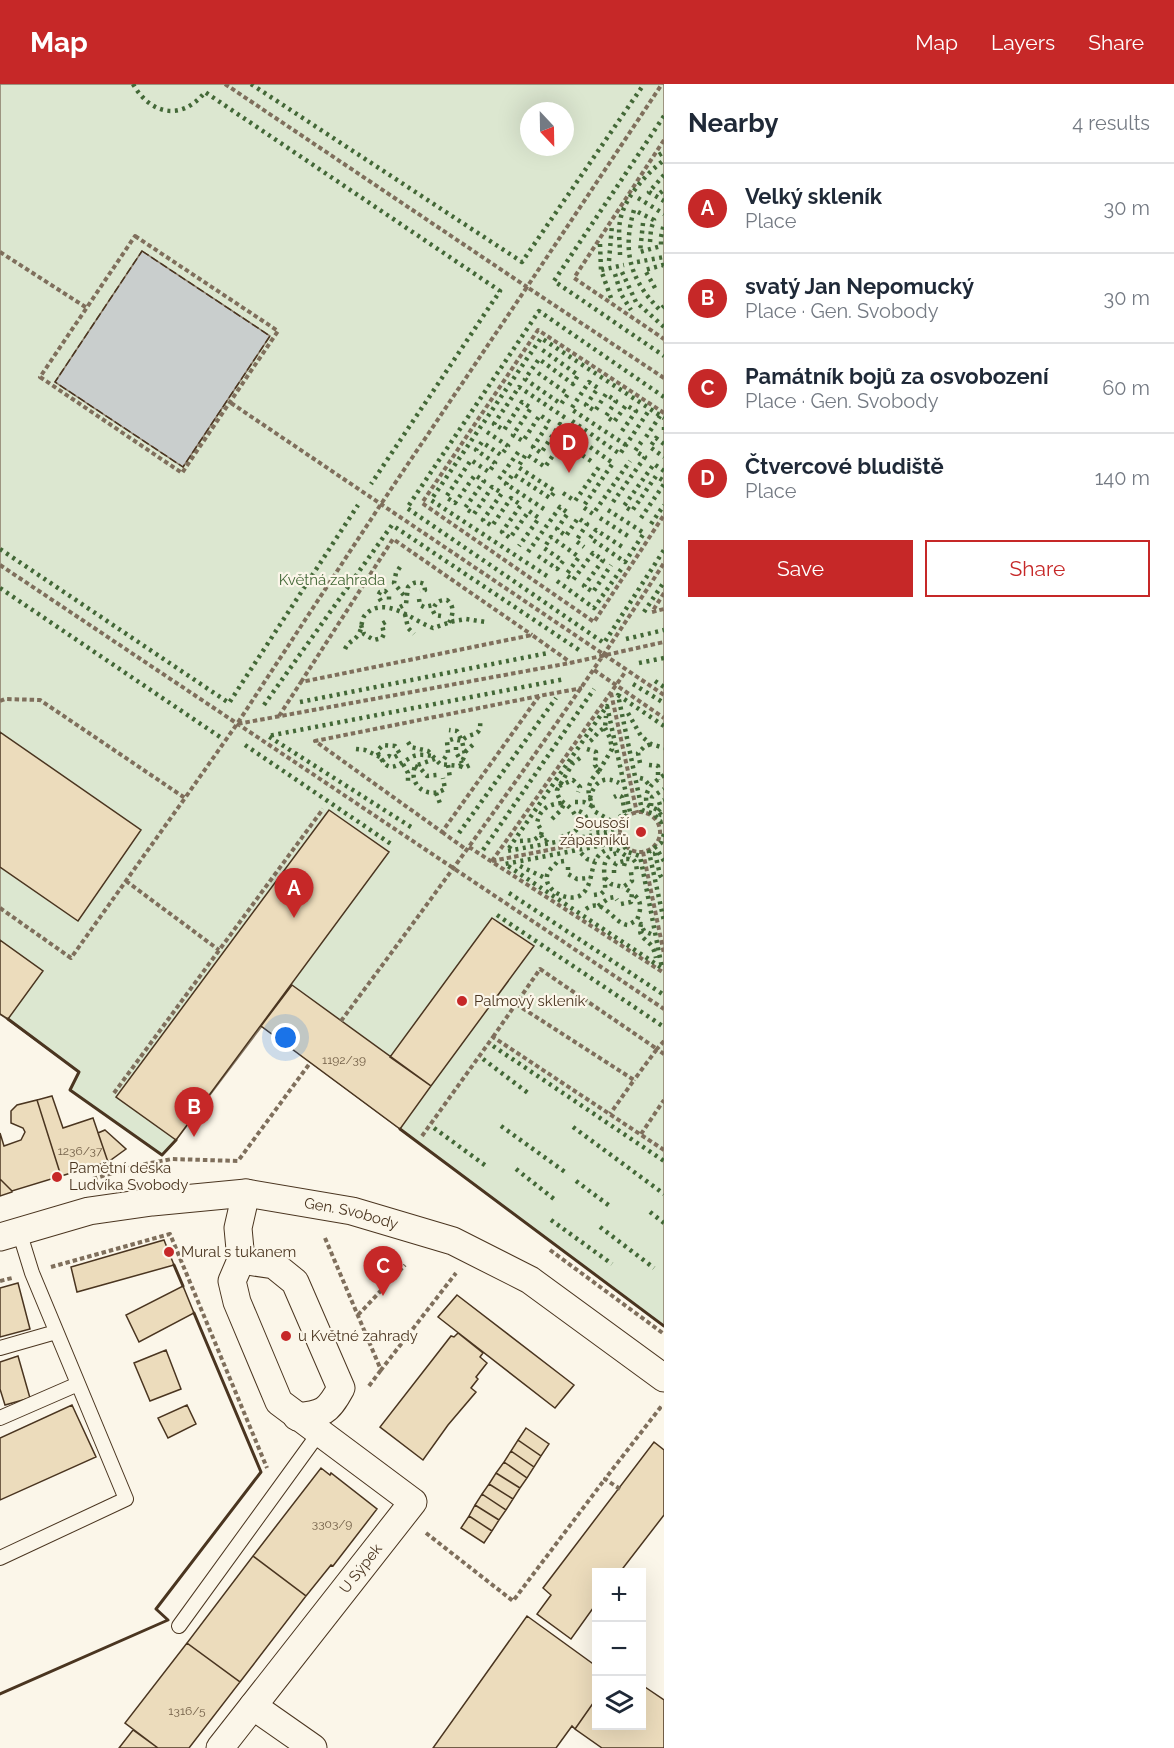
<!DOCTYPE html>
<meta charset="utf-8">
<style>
body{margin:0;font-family:Raleway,sans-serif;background:#f6f6f7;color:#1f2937}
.controls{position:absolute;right:18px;bottom:18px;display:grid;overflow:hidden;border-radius:0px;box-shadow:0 6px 24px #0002}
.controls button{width:54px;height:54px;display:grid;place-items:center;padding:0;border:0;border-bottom:2px solid #e0e1e3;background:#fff;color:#1f2937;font:30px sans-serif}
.compass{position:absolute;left:520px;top:18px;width:54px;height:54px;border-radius:50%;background:#fff;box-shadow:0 6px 24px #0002;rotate:158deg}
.you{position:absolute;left:286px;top:954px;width:21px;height:21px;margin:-15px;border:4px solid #fff;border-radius:50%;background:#1a73e8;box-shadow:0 0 0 9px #1a73e833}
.badge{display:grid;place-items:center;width:39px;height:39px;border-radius:50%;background:#c62828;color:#fff;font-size:20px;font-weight:700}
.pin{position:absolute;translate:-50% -50px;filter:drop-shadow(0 2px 3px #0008)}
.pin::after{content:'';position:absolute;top:32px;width:21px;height:18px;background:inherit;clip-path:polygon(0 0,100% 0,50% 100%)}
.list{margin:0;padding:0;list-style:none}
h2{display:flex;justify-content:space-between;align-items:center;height:78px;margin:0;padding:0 24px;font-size:26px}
h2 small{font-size:20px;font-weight:400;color:#747a83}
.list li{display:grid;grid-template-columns:39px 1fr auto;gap:18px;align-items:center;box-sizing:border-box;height:90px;padding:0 24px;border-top:2px solid #e0e1e3}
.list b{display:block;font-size:22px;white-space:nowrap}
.list p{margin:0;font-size:20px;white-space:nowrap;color:#747a83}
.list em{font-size:20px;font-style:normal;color:#747a83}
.actions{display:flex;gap:12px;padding:18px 24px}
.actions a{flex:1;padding:14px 0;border:2px solid #c62828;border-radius:0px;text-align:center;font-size:21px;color:#c62828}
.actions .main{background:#c62828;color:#fff}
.icon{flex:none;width:33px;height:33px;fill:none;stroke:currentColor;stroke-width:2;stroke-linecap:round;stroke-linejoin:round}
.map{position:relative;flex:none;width:664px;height:1664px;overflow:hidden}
header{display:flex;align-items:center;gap:36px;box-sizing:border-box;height:84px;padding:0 30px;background:#c62828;color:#fff}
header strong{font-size:28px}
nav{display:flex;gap:33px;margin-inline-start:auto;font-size:21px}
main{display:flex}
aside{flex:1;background:#fff}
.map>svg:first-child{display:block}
.green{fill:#dce7d0;stroke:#887966;stroke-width:1.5;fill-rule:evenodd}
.water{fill:#c9cecd;stroke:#887966;stroke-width:1.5}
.building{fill:#ecdcbc;stroke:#4a3520;stroke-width:1.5}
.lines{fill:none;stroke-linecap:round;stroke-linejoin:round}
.lane-casing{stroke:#4a3520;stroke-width:16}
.street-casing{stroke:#4a3520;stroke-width:29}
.path{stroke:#7f6f5c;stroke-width:4;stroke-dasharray:4.5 3;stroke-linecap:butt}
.lane{stroke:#fbf6e9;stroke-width:14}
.street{stroke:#fbf6e9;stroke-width:27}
.hedge{stroke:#436837;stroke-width:4.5;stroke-dasharray:3 4.5;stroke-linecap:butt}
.fence{stroke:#4a3520;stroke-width:1.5;stroke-dasharray:8 3;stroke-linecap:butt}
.wall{stroke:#4a3520;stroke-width:3}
.poi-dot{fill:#c62828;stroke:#fbf6e9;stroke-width:2}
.labels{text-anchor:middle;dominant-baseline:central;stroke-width:4.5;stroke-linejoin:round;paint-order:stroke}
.number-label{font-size:12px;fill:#725f47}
.park-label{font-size:15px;fill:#436837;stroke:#fbf6e9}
.poi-label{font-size:15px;fill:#4a3520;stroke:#fbf6e9;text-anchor:start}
.street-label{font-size:15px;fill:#4a3520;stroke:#fbf6e9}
</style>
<header>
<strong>Map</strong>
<nav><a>Map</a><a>Layers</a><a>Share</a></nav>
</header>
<main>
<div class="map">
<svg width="664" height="1664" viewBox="0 0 664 1664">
<rect width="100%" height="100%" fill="#fbf6e9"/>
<path class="green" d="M0 0H664V1242L262 942 176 1056 162 1071 70 1006 79 988 0 930ZM529 27H565V63H529Z"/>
<path class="water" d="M142 167 270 252 183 383 55 298Z"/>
<path class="building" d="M0 648 141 746 78 837 0 783Z
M329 726 389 768 176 1056 116 1013Z
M492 834 534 862 431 1002 390 973Z
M0 856 43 887 8 935 0 930Z
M292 901 431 1002 400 1045 261 942Z
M52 1012 63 1044 93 1034 108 1078 61 1092 37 1016Z
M37 1016 61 1092 12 1107 0 1095V1049L4 1062 21 1056 25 1048 23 1044 11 1039V1027L17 1021Z
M105 1046 126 1065 108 1078 98 1049Z
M0 1095 12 1107V1108L0 1112Z
M164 1156 174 1181 77 1208 71 1183Z
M18 1199 30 1245 0 1253V1204Z
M183 1202 194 1229 139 1258 126 1231Z
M457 1211 574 1301 555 1324 438 1233Z
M458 1249 483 1269 480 1273 487 1279 476 1293 478 1295 471 1304 476 1308 448 1341 423 1376 380 1343 451 1252 454 1253Z
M166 1266 181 1305 150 1317 134 1279Z
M18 1272 30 1314 5 1321 0 1305V1278Z
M72 1321 96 1373 0 1416V1354Z
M187 1321 196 1340 168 1354 158 1334Z
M526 1344 549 1360 541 1372 518 1356Z
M518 1356 541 1372 534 1383 511 1367Z
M654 1358 664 1366V1431L620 1488H596V1520L571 1555 537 1530 551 1511 543 1504Z
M511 1367 534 1383 527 1394 504 1378Z
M504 1378 527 1394 520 1404 496 1389Z
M321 1384 330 1391 331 1389 377 1425 333 1482 331 1481 306 1512 253 1472Z
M496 1389 520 1404 513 1415 489 1400Z
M489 1400 513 1415 506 1426 482 1410Z
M482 1410 506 1426 499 1436 475 1421Z
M475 1421 499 1436 492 1447 469 1432Z
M469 1432 492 1447 484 1459 461 1444Z
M253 1472 306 1512 240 1598 187 1559Z
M527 1532 596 1582 593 1591 596 1593V1615L575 1645 572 1642 556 1664H433Z
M187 1559 240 1598 189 1664H158L125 1639Z
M642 1601 664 1616V1664H602L575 1645 596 1615V1642H642Z
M133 1646 158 1664H119Z"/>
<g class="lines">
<defs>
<path id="lane" d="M0 1264 56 1248
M0 1334 78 1300
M0 1474 126 1415 32 1189 19 1147
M179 1542 319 1349"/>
<g id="street">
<path id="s1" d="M0 1153 89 1127 152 1118 246 1109 352 1127 453 1157 530 1196 664 1294"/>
<path d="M241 1176 274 1181 295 1198 341 1304C328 1328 323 1330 297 1333"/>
<path d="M253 1622 313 1664"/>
<path id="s2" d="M220 1664 413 1418 279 1318 237 1218 232 1197 241 1176 238 1144 246 1109"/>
</g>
</defs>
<use href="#lane" class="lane-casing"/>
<use href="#street" class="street-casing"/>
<path class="path" d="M225 0 527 203 662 0
M664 56 574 194 664 255
M135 152 278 247 182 389 40 293Z
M0 168 87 224
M664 294 527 203 381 420 237 640 570 579 664 558
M231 319 664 611
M664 329 538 246 422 419 594 538 664 431
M0 481 664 925
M664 509 652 528 664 525
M594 586 664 634
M301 598 393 455 532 551
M611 609 637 729
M539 612 315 657 442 748 539 612 582 604
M0 617 5 615 40 616 185 714 237 640
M279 632 301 598 532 551 570 578
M620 748a20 20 0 1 1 40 0a20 20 0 1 1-40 0Z
M442 748 467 766
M469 763 664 889
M643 768 664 870
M492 777 626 587
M492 777 620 752
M126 797 219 866
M0 824 71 874 185 714
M516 920 634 996 610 1030
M341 937C452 787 563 636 664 479
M493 953 540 885 657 965 634 996
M664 957 657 965 664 970
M114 1009 323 725
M641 1050 664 1016
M422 1052 493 953 664 1066
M93 1095 135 1082 172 1075 238 1077 310 979
M325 1154 381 1286 456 1189
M550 1166 664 1250
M51 1183 170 1150 267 1384
M0 1197 12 1194
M358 1231 405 1181
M369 1302 381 1286
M620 1405 605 1395 660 1324 657 1323
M426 1449 513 1517 605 1395"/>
<use href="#lane" class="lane"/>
<use href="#street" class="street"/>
<path class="hedge" d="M133 0C150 30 181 38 205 8L500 207 371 400
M251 0 522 178 644 0
M664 32 554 197 664 272
M659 71 664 68
M664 91 649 108 664 117
M660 109 664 106
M638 114 664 130
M643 139 640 168 661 162V153L664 139
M650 158 651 145 654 136 634 126C622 167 630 196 660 226L664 222
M600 160 601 186
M620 171C620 160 618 148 620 137 624 114 646 90 664 76
M609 177 612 141
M637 178 664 173
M622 188 636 218 664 243
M615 190 621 210 631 226
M655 204 645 186 663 181 664 183
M611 214 601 186 624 181
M538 289 568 310 561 320 525 295 539 275 573 300 578 291 541 265
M664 313 539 227 407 424 604 559 664 466
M572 337 620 370 650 325
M550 338 540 331 523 357 513 351 531 324 522 318 504 346 494 340 519 303 567 335
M664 343V346
M622 347 636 327 626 321 614 338 606 332 616 317 606 310 595 327 586 321 598 304 589 298 571 325 626 361
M487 348 508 362 501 371 482 358 476 366 495 379 489 388 471 376 446 413 455 419 475 391 484 397 465 424 474 430 492 403 502 409 483 436 492 442 511 414 521 421 502 448 510 454 529 427 539 434 519 462
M646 353 660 332
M664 360 656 354 650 363 664 373
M591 377 570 363 577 354 613 379 583 423 593 430 630 377
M664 387 654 380 624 422 632 427 656 392 664 397
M499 395 519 367
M563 409 575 417 599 383
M613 418 645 373 635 367 642 357
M544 425 506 400 513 390 550 414 555 407 518 383 526 370 545 383 570 347 560 340 541 369 533 363 547 342
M608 426 644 449 625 478 590 454 596 446 624 464
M600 434 631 454
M641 434 664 400
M651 440 664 421
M0 465 229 619 358 421
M528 468 560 423 568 429 557 445 566 452 578 434 587 440 576 457 584 463
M538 472 557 485 563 477 544 464 551 453 579 473 566 491 573 496 593 469 603 476 584 502 593 508 611 481
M400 483 396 489 394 499 406 514
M547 492 431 416 541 254 664 334
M557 497 594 524 622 484
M0 504 220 653
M419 515 420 521 424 523 434 521
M381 517 378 512 380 508 385 507 389 511V517
M400 523 406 520 408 503C413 498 418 497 424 500L425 506 420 507
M644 528 664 498
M405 530 408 544 414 550
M441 532 435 531 433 527C435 518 439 516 447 516 455 522 453 531 449 539
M361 541 364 550 374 556 382 554 384 550 382 540 387 537
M626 555 664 546
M345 565C348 558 354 557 358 551 363 545 360 534 367 529 387 512 413 537 433 544L454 537 466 535 486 538
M639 579 664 574
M655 597 664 603
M633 600 664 619
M300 618 548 569
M264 621 392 441 579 566
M607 622 630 728 617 740 616 747 507 767Z
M628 629 641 652 651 660 664 664
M664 642 618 611 642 726 654 730 661 738 664 737
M590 657C596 653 597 647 605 644L606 632
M408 658 411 663 428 667 440 680 460 682 465 671 462 657C469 647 482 655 480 637
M245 661 394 762
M456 663V668L462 679
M356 665 365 666 380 673
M587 665 596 668 595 681 599 687 612 665 610 654 605 644
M465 668 476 658
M580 674 573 679 557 706C558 719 566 718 572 726 578 735 575 735 585 741
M435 675 415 682C408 701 427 716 445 705L443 694
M444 675 448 669 447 657 453 655 462 657 457 647 449 646
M382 677 389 672 393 674 400 670 395 662 383 661 377 667C389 693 395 681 414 672 419 670 427 671 433 672
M640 679 638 669 644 663 651 660
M403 680 408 689V697
M448 681 450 694
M649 681 658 682V696
M415 682 420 684 427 692 437 691
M460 682 464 684 470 681
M599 687C591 694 586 704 590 714 594 698 604 691 619 699
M664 691C653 699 643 706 647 721L658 726 661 731H664
M640 694 644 695 650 702
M559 702 573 696 580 703 578 708
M436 709 441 722
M590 714 594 727 615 739 617 735 625 729 622 713 618 711 614 713
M575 718H584L592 722
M651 722 652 713 664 705
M579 727C586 730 588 734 585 741 595 748 603 747 615 742V739
M658 727 661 724 659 718 664 716
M552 735 561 726 564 720
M411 743 268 652 565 595
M459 749 556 614
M664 750 661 759 649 768 664 837
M541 751 542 747 537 739C540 725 548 720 562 719
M561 753 574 748 583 740
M520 757 534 756 541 751 544 757 547 756 549 752
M619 758H621L628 768 640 772 662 884 505 780Z
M483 766 594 605
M581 769 587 775 595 777
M564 777 557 778C554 782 547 787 547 792 544 807 570 819 581 811 597 799 586 772 609 765 617 763 623 771 630 774
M664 777 658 767 655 769 660 791 664 797
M520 782 547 795
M624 782 626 775H633L636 779 637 788
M568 783V790L577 795 590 794
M614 789V783L616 779 624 777
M605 794 611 800 623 803 632 797 631 788
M509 809 664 911
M594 811 601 810 605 806C606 791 597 770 621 769
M621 820 631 818 632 809 623 803
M598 822 609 814 615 813 617 816
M586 825C604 812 613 840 628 841L637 836C641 825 643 817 632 809
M497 831 664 943
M651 850 644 847 641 840C638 852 643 853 650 860 654 864 655 870 656 874
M493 962 664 1077
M483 975 528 1009
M501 1042 565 1088
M573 1043 664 1110
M434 1044 486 1082
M516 1085 554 1115
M576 1097 611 1123
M650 1128 664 1139
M551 1136 612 1180
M600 1143 654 1184"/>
<path class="fence" d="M142 167 270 252 183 383 55 298Z"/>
<path class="wall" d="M8 935 79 988 70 1006 162 1071 176 1056
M400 1045 664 1242
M174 1181 183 1202
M0 1610 168 1536 156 1525 261 1388 194 1229"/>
</g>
<g class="poi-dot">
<circle cx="641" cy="748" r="6"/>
<circle cx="462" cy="917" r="6"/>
<circle cx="57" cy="1093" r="6"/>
<circle cx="169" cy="1168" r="6"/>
<circle cx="286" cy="1252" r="6"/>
</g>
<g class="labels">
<g class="number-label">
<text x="344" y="976">1192/39</text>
<text x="80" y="1067">1236/37</text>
<text x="332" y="1440">3303/9</text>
<text x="187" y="1627">1316/5</text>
</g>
<g class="park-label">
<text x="332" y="496">Květná zahrada</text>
</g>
<g class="poi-label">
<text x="629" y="739" text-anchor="end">Sousoší<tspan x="629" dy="17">zápasníků</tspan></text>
<text x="474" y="917">Palmový skleník</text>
<text x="69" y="1084">Pamětní deska<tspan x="69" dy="17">Ludvíka Svobody</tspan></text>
<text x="181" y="1168">Mural s tukanem</text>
<text x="298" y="1252">u Květné zahrady</text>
</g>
<g class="street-label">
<text stroke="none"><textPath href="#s1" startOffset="358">Gen. Svobody</textPath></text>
<text stroke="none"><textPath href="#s2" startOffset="228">U Sýpek</textPath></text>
</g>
</g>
</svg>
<div class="controls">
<button>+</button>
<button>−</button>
<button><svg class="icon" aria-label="layers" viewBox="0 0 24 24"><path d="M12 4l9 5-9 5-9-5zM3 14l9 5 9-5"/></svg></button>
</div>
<svg class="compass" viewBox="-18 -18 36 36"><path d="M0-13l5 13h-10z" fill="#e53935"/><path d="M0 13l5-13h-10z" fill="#747a83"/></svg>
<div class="you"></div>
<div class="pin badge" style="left:294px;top:834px">A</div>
<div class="pin badge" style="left:194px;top:1053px">B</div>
<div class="pin badge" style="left:383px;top:1212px">C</div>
<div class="pin badge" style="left:569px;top:389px">D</div>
</div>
<aside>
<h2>Nearby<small>4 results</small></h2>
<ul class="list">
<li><span class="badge">A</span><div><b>Velký skleník</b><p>Place</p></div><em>30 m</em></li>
<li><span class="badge">B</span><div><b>svatý Jan Nepomucký</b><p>Place · Gen. Svobody</p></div><em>30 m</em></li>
<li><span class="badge">C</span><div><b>Památník bojů za osvobození</b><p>Place · Gen. Svobody</p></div><em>60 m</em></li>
<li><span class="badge">D</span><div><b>Čtvercové bludiště</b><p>Place</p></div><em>140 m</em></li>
</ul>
<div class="actions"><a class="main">Save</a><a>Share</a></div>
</aside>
</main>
